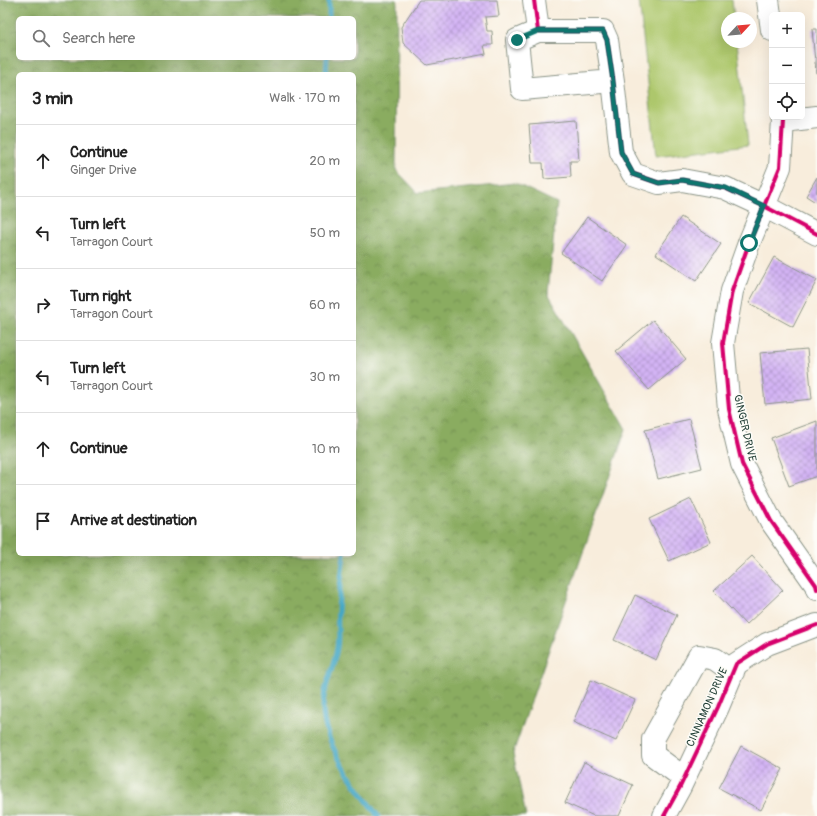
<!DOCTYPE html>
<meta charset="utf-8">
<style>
body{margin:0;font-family:Pangolin,sans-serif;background:#f2f2f2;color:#222}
.controls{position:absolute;right:12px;top:12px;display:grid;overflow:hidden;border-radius:6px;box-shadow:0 4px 16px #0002}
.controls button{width:36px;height:36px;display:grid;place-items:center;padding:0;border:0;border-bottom:1px solid #e0e0e0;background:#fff;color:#222;font:20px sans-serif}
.compass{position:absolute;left:721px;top:12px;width:36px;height:36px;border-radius:50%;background:#fff;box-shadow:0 4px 16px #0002;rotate:64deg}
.stop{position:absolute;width:12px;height:12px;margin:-9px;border:3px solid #0f766e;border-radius:50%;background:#fff}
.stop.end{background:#0f766e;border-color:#fff;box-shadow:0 1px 4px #0008}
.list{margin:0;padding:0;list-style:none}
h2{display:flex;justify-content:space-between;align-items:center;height:52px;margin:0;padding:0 16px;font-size:17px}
h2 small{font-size:13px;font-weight:400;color:#767676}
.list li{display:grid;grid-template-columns:26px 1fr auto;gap:12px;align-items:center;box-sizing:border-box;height:72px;padding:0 16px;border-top:1px solid #e0e0e0}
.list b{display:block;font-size:15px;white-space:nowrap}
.list p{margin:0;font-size:13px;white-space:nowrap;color:#767676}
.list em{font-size:13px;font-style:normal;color:#767676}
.icon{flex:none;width:22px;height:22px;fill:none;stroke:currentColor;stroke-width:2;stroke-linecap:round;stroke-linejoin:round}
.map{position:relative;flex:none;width:817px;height:816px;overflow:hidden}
.search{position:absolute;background:#fff;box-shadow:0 4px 16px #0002;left:16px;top:16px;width:340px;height:44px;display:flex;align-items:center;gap:10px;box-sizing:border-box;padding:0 14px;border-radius:6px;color:#767676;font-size:15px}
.panel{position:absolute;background:#fff;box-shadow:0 4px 16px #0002;left:16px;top:72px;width:340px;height:484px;border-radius:6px}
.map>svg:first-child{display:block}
.forest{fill:url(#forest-crowns);stroke:#54744a;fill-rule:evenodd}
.park{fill:#adc76c;stroke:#668250}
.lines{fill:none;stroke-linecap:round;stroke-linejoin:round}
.stream{stroke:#45a7c5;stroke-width:5}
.building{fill:url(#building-cross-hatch)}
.minor-casing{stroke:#8c9588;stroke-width:24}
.minor{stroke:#fff;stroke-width:22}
.cycleway-casing{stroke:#fdfcf7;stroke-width:6}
.cycleway{stroke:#d6006c;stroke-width:4}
.route{stroke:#0f766e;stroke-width:5}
.labels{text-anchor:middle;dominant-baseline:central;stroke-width:3;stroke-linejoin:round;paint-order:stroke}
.street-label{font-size:11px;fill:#1f3d34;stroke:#fdfcf7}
</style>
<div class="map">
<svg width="817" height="816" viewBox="0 0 817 816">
<defs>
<pattern id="forest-crowns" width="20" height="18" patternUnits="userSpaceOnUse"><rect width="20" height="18" fill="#8aac60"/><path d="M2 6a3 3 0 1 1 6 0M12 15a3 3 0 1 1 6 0" fill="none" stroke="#708d50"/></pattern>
<pattern id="building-cross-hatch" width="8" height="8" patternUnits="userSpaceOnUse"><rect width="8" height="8" fill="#d3b3f4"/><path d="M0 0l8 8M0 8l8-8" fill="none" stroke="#ab93c6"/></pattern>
</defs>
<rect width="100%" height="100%" fill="#fdfcf7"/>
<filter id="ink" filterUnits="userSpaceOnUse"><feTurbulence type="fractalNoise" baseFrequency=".025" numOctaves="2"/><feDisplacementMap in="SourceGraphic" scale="8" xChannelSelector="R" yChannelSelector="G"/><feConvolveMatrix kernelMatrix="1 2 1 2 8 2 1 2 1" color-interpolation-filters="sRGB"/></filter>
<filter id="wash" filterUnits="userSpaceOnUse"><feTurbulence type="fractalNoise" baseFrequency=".012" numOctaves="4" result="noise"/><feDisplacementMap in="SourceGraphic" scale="16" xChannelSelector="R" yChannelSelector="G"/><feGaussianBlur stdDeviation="0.9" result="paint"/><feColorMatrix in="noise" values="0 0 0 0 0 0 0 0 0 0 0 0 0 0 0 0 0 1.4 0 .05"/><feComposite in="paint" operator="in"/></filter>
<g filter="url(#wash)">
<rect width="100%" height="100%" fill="#f8eddc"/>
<path class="forest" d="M0 0H397L396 170 418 193 515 183 557 203 548 293 626 429 513 753 526 816H0ZM18 18H354V58H18ZM18 74H354V554H18Z"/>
<path class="park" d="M639 0H732L734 18H727V42H737L748 145 656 156Z"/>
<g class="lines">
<path class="stream" d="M329 18V0
M326 74 327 58
M344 554C342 573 339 592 338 611 337 623 339 636 337 648 334 668 323 686 323 707 322 743 357 788 378 816"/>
</g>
<g id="blocks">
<path class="building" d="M419 0H497L499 16 485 17 487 31H492L493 45H484L486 54 427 65 403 43 401 27Z
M812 29H817V73H816Z
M576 121 579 161H570L571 177 544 179 543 163H532L529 125Z
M817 177V203L806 196Z
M587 217 627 245 602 281 561 253Z
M681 217 721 244 696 281 656 254Z
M774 257 817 280 793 327 749 303Z
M653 320 686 359 649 390 616 351Z
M807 349 812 399 765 404 760 353Z
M689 419 702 468 658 479 645 430Z
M817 421V476L789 486 771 438Z
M691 499 711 542 669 561 649 519Z
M752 556 783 590 746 625 714 591Z
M635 595 677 615 656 660 614 640Z
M591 680 635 700 616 741 573 722Z
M741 746 783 769 761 810 719 788Z
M584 762 633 785 619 816H594L565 803Z"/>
</g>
</g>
<g filter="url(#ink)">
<use href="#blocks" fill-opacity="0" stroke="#8c9588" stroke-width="1"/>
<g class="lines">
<defs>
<path id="minor" d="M534 0 538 31H603L607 40 613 81 621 152 633 174 659 183 682 180 725 188 764 206 817 234
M768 0 772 30
M538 31 517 40 522 89 613 81
M782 117 783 121 780 167 749 243 732 291 723 343 729 409 742 464 771 521 816 585 817 589
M783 121 817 117
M684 778 653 755V739L699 656 715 659 733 672
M664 816 680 787 718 707 736 664 767 644 817 625"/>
</defs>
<use href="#minor" class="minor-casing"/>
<use href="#minor" class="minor"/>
<defs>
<path id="cycleway" d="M534 0 538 31H603L607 40 613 81 621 152 633 174 659 183 682 180 725 188 764 206 817 234
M782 117 783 121 780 167 749 243 732 291 723 343 729 409 742 464 771 521 816 585 817 589
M664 816 680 787 718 707 736 664 767 644 817 625"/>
</defs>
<use href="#cycleway" class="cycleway-casing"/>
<use href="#cycleway" class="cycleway"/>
</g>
</g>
<g class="lines" filter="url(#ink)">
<path class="route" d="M517 40 538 31H603L607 40 613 81 621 152 633 174 659 183 682 180 726 188 764 206 749 243"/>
</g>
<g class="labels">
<g class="street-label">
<text transform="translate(745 428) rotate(77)">GINGER DRIVE</text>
<text transform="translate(707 707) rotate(-66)">CINNAMON DRIVE</text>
</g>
</g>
</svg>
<div class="controls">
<button>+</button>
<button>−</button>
<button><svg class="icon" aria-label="locate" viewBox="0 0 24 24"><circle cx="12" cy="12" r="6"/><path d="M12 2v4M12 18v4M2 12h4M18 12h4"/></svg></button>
</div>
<svg class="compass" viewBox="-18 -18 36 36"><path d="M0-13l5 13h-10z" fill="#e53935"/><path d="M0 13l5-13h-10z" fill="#767676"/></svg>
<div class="stop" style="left:749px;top:243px"></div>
<div class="stop end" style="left:517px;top:40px"></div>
<div class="search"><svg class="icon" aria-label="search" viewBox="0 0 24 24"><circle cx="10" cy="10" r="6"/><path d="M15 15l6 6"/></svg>Search here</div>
<section class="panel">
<h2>3 min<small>Walk · 170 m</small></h2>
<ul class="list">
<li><svg class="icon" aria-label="ahead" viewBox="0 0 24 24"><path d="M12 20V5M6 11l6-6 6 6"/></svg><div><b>Continue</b><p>Ginger Drive</p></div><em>20 m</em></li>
<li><svg class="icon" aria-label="left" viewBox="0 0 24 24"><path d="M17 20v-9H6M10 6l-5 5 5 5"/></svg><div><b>Turn left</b><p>Tarragon Court</p></div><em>50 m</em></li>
<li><svg class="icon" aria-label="right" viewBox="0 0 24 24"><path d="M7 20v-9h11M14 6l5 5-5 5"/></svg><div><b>Turn right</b><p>Tarragon Court</p></div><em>60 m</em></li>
<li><svg class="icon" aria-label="left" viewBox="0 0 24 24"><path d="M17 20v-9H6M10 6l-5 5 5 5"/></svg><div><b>Turn left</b><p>Tarragon Court</p></div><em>30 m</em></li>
<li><svg class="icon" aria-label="ahead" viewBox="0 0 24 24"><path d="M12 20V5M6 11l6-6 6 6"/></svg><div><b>Continue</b></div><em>10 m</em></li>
<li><svg class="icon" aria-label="arrive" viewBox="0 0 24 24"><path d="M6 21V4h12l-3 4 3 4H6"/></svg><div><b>Arrive at destination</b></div></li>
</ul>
</section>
</div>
